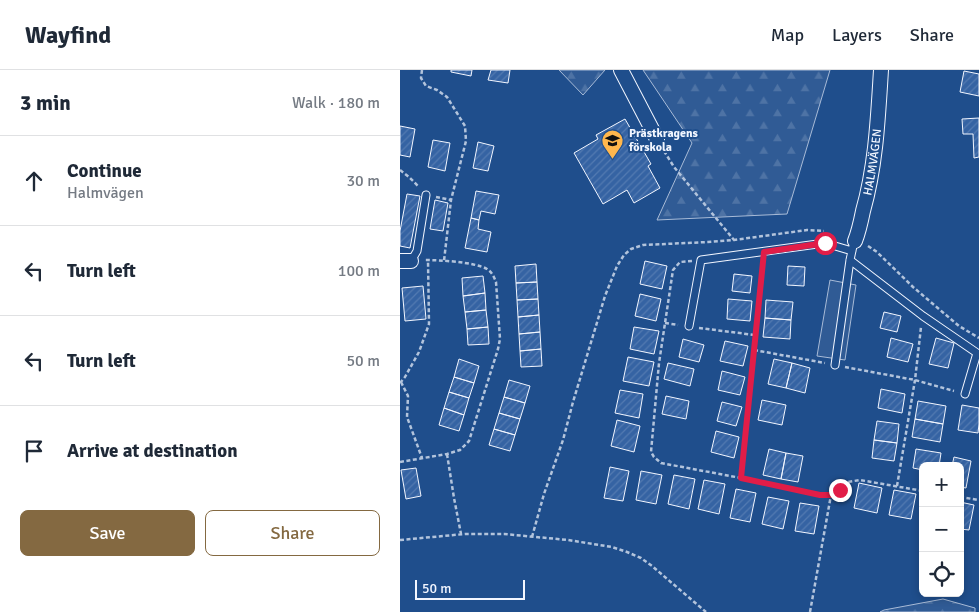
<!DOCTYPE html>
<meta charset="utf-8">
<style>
body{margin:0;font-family:Signika,sans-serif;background:#f2f2f3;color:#1f2937}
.controls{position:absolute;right:15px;bottom:15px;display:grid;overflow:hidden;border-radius:8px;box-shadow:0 2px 8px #0003}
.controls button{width:45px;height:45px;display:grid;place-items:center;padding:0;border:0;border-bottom:1px solid #e0e1e3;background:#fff;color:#1f2937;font:25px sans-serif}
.scale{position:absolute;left:15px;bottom:12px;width:110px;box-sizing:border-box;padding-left:5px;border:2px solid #f2f6ff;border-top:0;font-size:14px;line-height:18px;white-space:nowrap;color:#f2f6ff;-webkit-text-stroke:4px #1f4e8c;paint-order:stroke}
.stop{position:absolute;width:15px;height:15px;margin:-11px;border:4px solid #e11d48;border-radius:50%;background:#fff}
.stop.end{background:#e11d48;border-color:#fff;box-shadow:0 1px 5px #0008}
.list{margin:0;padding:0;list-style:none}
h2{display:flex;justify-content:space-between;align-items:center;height:65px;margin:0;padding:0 20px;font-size:21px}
h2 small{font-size:16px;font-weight:400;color:#747a83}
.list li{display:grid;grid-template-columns:32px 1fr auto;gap:15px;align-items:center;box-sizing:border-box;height:90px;padding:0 20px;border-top:1px solid #e0e1e3}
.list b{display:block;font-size:19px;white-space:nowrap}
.list p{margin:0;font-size:16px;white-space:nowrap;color:#747a83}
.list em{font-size:16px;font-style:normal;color:#747a83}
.actions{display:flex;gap:10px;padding:15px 20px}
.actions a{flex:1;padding:11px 0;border:1px solid #846941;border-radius:8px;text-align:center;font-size:18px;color:#846941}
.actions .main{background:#846941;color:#fff}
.icon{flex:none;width:28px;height:28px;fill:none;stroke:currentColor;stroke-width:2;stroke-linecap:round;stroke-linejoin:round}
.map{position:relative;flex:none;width:579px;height:542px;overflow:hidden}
header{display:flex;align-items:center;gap:30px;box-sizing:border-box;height:70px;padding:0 25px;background:#fff;border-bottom:1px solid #e0e1e3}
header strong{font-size:24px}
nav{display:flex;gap:28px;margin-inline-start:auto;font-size:18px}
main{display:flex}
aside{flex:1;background:#fff}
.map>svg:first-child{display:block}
.built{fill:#305b95;stroke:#a8bbd7}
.forest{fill:url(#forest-firs);stroke:#a8bbd7}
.building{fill:url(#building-hatch);stroke:#f2f6ff}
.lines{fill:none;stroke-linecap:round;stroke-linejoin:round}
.lane-casing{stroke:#f2f6ff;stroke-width:9}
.street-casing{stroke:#f2f6ff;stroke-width:16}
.path{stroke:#b3c4dc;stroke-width:2.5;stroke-dasharray:4 2.5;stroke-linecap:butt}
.lane{stroke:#1f4e8c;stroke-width:7}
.street{stroke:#1f4e8c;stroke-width:14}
.route{stroke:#e11d48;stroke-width:6}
.labels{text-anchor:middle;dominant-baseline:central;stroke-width:4;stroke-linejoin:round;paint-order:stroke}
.poi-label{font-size:12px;font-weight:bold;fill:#f2f6ff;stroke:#1f4e8c;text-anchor:start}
.street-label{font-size:12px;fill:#f2f6ff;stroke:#1f4e8c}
</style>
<header>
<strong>Wayfind</strong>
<nav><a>Map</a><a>Layers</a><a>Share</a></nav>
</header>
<main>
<aside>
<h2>3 min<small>Walk · 180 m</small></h2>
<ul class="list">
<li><svg class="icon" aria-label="ahead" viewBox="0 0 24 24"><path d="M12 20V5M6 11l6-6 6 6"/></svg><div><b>Continue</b><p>Halmvägen</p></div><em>30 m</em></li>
<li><svg class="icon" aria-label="left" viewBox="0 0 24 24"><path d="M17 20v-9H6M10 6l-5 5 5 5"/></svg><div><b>Turn left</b></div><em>100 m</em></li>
<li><svg class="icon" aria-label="left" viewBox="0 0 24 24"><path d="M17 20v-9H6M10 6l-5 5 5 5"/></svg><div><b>Turn left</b></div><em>50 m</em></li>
<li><svg class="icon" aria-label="arrive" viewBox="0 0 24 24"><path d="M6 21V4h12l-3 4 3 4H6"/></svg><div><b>Arrive at destination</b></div></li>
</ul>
<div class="actions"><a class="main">Save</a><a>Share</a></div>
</aside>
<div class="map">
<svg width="579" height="542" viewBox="0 0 579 542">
<defs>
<pattern id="forest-firs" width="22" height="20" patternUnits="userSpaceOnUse" patternTransform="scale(1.25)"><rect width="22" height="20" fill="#305b95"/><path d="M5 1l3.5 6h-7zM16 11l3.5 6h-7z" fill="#4e73a5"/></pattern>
<pattern id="building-hatch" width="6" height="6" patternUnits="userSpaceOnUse" patternTransform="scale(1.25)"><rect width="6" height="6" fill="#3563a3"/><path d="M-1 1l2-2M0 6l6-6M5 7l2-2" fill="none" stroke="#537ab1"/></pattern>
</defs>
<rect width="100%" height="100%" fill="#1f4e8c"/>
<path class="built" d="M430 210 456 215 445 290 417 286Z"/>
<path class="forest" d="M159 0H205L183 25Z
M243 0H430L387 144 257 150 292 73Z
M543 529 575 538V542H480L484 540Z"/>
<path class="building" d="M51 0H72L71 6 51 2Z
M91 0H110L108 13 88 10Z
M564 1 579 4V26L560 22Z
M579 48V87L574 88 573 64H563L562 49Z
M225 49 251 94 248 96 260 118 234 133 227 120 203 134 174 83 198 69 196 65Z
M0 56 15 59 10 87 0 85Z
M33 70 50 73 45 101 28 97Z
M78 72 94 76 88 101 73 98Z
M76 121 99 125 95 144 81 141 79 150 71 148Z
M7 124 20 126 10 178 0 176V161Z
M35 130 48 133 43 161 30 159Z
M71 148 79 150 78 159 91 162 87 182 65 178Z
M245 191 267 196 262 219 240 214Z
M136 194 137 212 116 213 115 196Z
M388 196 405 197 404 216 387 215Z
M334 204 352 206 350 223 332 221Z
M83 206 85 223 63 226 62 208Z
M137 212 138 229 117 230 116 213Z
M23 216 26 249 5 251 2 218Z
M85 223 86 240 65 242 63 226Z
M240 224 261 229 256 251 235 246Z
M138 229 139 245 118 247 117 230Z
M328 229 352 231 350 251 327 249Z
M366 230 393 232 391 250 365 248Z
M86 240 88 257 67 259 65 242Z
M484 242 501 246 497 262 480 258Z
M139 245 140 262 119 264 118 247Z
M365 248 391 250 390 269 363 267Z
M88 257 89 274 68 275 67 259Z
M234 257 259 261 254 284 230 279Z
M140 262 141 279 120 281 119 264Z
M491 268 513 274 508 292 487 287Z
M536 268 554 273 548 298 529 294Z
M283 269 304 275 299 292 279 287Z
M325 271 348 276 343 296 320 291Z
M141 279 142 296 121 297 120 281Z
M228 287 254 292 249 316 223 311Z
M59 289 79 296 74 313 54 307Z
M374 289 392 293 386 318 368 314Z
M268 293 294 299 290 316 264 309Z
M392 293 410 298 405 323 386 318Z
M322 301 345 307 340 325 318 320Z
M54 307 74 313 69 328 49 322Z
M109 310 130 316 125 333 104 327Z
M481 319 505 324 502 343 478 338Z
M220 320 243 324 239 348 215 343Z
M49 322 69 328 64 345 44 338Z
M266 326 289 331 286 349 262 344Z
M104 327 125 333 120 349 99 343Z
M362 330 386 335 382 355 358 350Z
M518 331 546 336 543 354 515 349Z
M322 332 342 337 336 356 317 351Z
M562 335 579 338V354L578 363 558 360Z
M44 338 64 345 59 361 39 355Z
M99 343 120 349 115 365 94 359Z
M515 349 543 354 540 372 512 367Z
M217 350 240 356 234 382 211 376Z
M477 351 499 354 497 373 474 370Z
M94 359 115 365 110 381 89 375Z
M316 361 339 367 334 388 311 382Z
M474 370 497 373 494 391 472 388Z
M369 379 386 383 381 409 363 405Z
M516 379 541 383 539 396H523V400L513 398Z
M386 383 403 386 398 412 381 409Z
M554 387 571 391 566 418 560 417V396H552Z
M210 397 229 401 223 431 204 428Z
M16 398 21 426 6 429 1 400Z
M241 401 262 405 256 434 236 430Z
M274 405 295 409 289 439 268 434Z
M304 410 325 414 319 444 298 439Z
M459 413 482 418 477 443 454 438Z
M336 419 356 423 350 452 330 448Z
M494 420 516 424 511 449 489 445Z
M368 427 389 431 383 459 362 454Z
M560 432 574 435 569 460 560 459Z
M400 433 419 436 414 464 395 461Z"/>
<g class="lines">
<defs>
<path id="lane" d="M450 190 523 246 577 283 565 324
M11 191 17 181 26 125
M289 256 301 190 425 173 452 181
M435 295 450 190 453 176"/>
<g id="street">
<path d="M221 0 257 69"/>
<path id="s1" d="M455 171C459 161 461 151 463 141 476 95 478 47 481 0"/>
<path d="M0 191H11"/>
</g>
</defs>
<use href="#lane" class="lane-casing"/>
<use href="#street" class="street-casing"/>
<path class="path" d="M22 0 21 8 26 16 37 20 47 27 65 56 66 71 51 130 44 191
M264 81 274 97 334 170
M0 100 9 107 19 117
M36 127 51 130
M468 176 477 182 513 217 559 256 579 268
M292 191 280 192 273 200 259 293 251 382 254 387 261 393 341 408 420 425H431L448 412 460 410 523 421
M265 253 278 255
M299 258 355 265
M354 280 425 293
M445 297 515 310 554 321
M1 312 8 326 7 347 22 388
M0 313 5 307 19 282 29 254 28 190
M47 384 54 428 61 464
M0 392 47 384 60 380 69 371 98 279 100 269 96 212C94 207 92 202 87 199 75 192 39 190 25 190
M341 408 363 190
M497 416 515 310 521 257
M560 427 579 430
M132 467 144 424 163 370 173 332 205 226 217 196 224 185 231 179 243 175 308 172 334 170 407 160 424 161
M0 470 65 464H104L168 470 212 477 227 482 241 488 252 496 306 542
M410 542 431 425"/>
<use href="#lane" class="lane"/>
<use href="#street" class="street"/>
</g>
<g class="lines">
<path class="route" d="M425 173 364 182 341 408 420 425H431L440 420"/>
</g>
<defs>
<symbol id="school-pin" viewBox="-11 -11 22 30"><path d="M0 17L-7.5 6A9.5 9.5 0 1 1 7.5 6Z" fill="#ffb74d" stroke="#1f4e8c"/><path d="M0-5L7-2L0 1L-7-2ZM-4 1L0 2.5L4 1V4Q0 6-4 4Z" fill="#111"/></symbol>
</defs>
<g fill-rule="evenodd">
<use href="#school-pin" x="200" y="58" width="25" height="34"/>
</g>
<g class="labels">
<g class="poi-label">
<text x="229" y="63">Prästkragens<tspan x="229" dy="14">förskola</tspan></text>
</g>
<g class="street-label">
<text stroke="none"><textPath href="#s1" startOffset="81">HALMVÄGEN</textPath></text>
</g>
</g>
</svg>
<div class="controls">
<button>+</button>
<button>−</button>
<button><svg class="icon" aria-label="locate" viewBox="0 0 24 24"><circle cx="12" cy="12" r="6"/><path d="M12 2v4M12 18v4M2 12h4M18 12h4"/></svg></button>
</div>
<div class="scale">50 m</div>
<div class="stop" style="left:425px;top:173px"></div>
<div class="stop end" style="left:440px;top:420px"></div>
</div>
</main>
